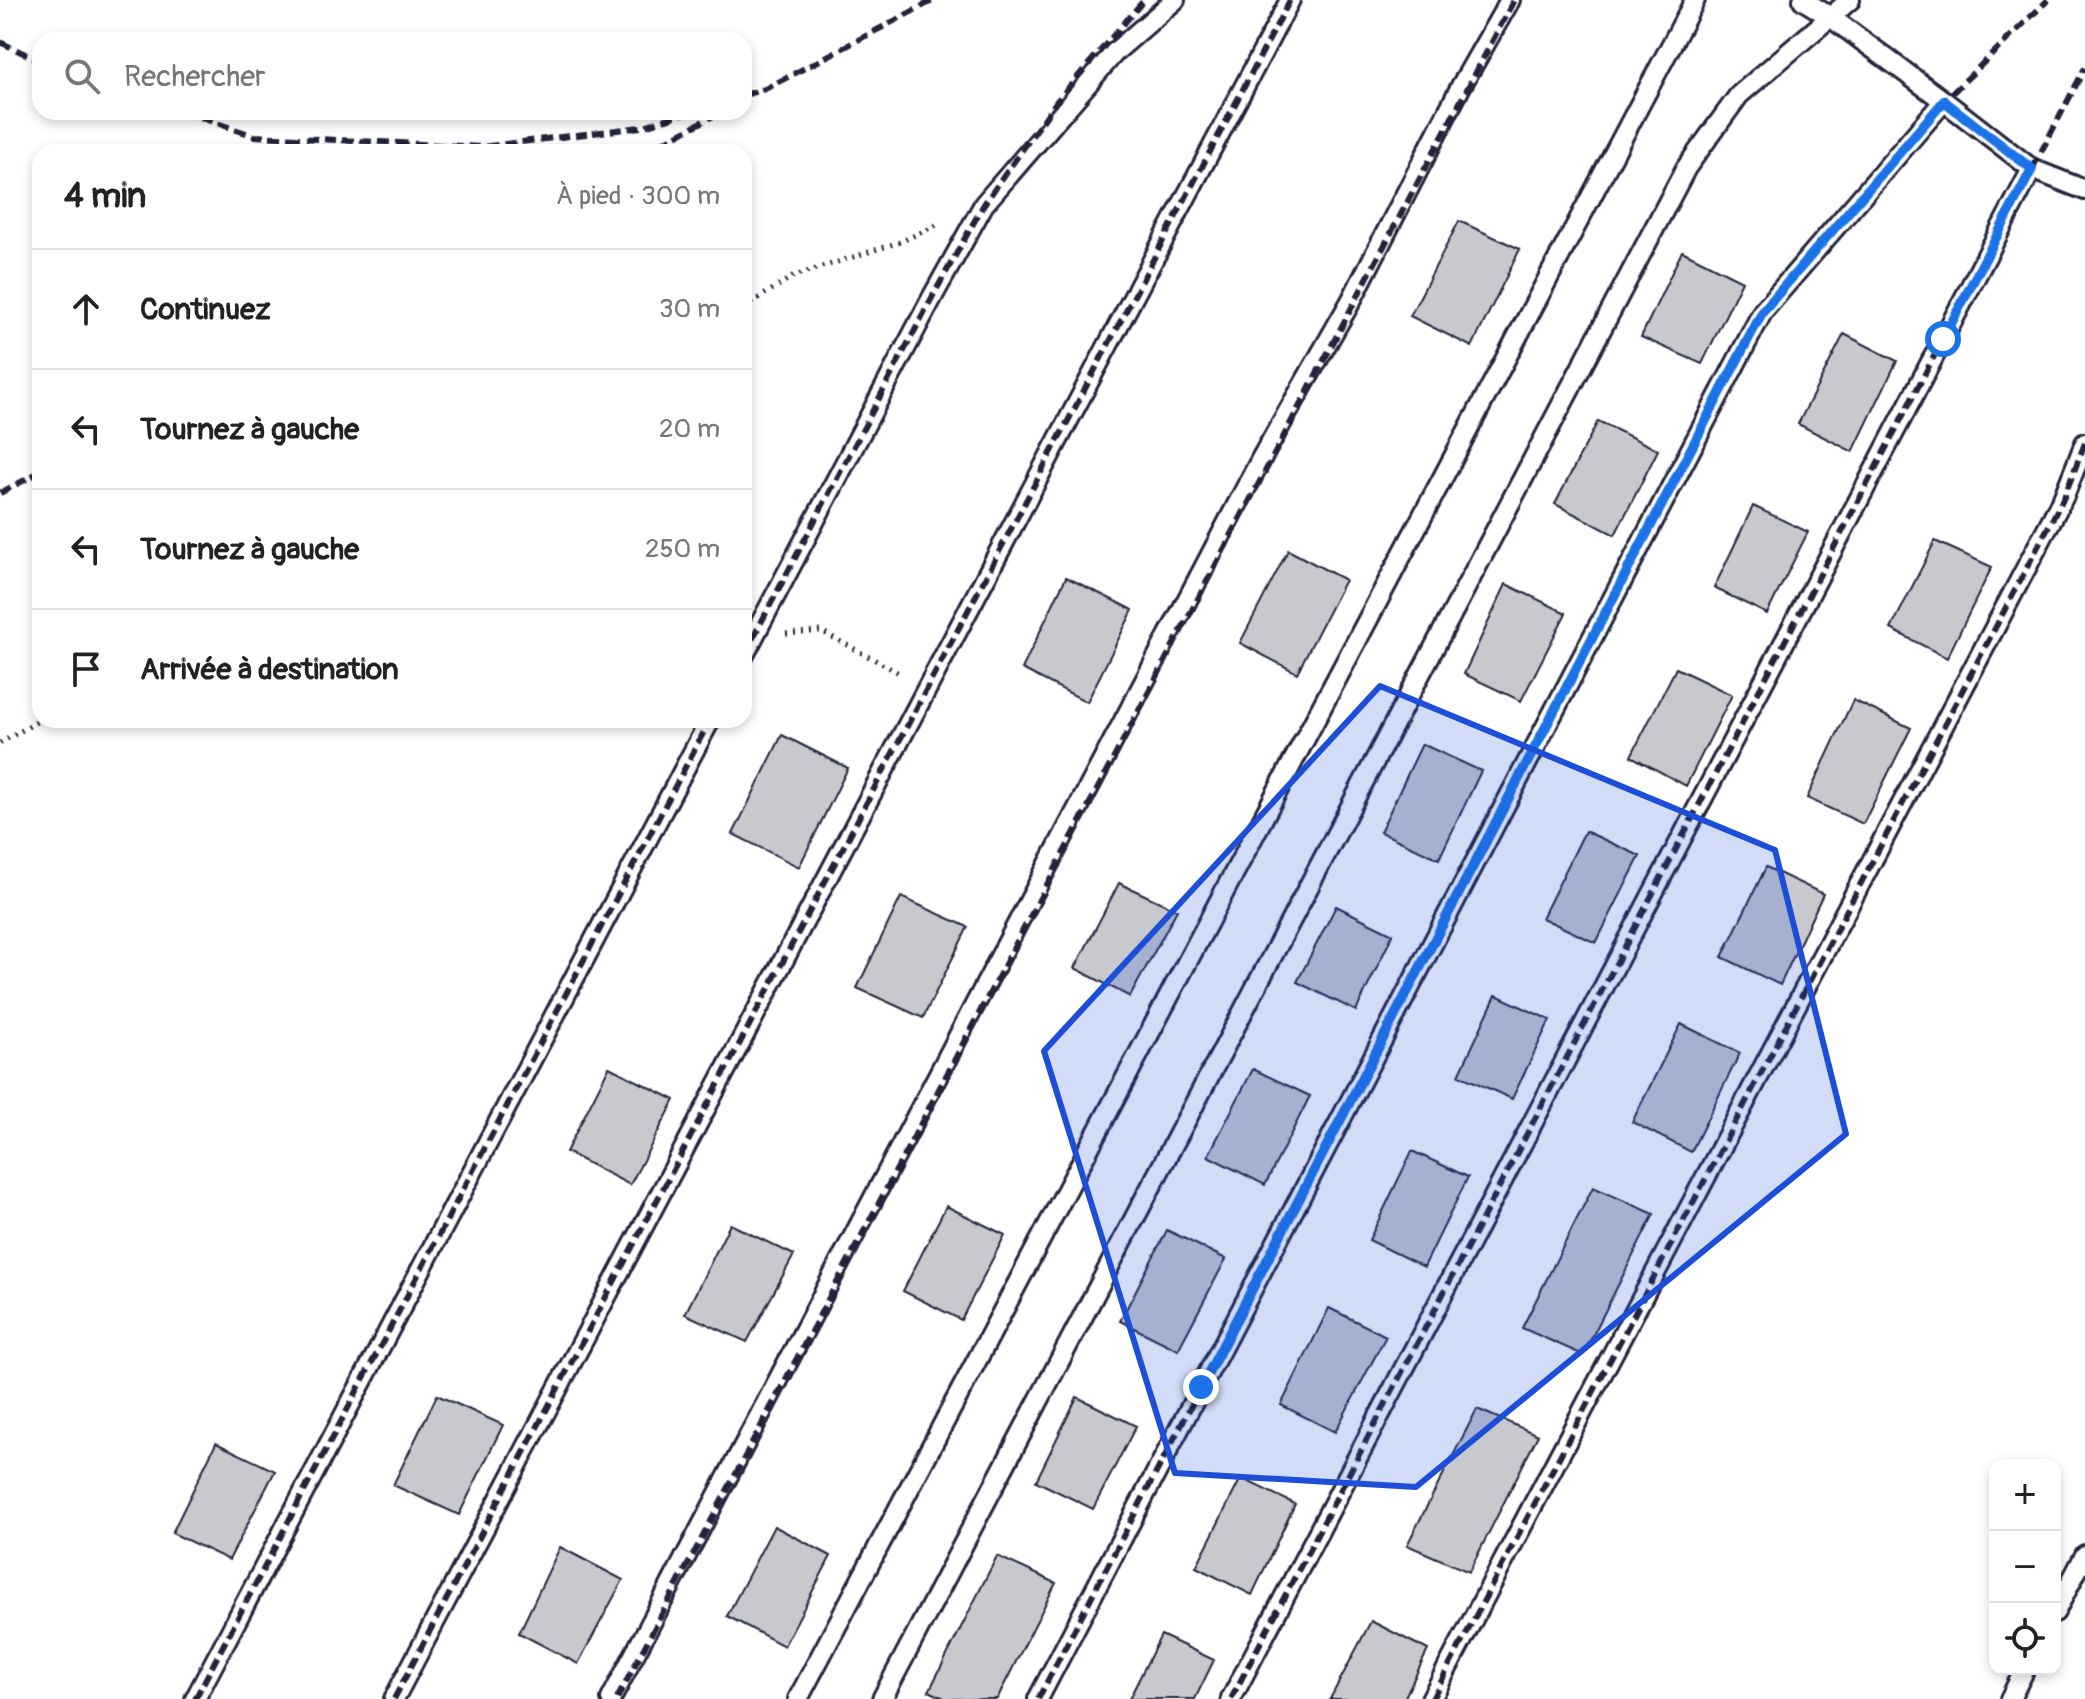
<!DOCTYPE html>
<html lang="fr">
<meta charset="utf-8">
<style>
body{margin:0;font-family:Pangolin,sans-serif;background:#f2f2f2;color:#222}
.controls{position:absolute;right:24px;bottom:24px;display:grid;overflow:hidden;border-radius:16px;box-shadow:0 4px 12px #0003}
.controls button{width:72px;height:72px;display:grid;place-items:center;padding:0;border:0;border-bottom:2px solid #e0e0e0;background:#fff;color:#222;font:40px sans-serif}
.stop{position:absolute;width:24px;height:24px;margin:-18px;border:6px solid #1a73e8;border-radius:50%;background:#fff}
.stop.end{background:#1a73e8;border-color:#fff;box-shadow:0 2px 8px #0008}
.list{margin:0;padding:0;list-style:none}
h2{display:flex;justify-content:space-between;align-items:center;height:104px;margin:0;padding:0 32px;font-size:34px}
h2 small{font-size:26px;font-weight:400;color:#767676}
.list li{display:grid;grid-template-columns:52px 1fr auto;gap:24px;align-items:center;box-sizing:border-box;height:120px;padding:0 32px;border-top:2px solid #e0e0e0}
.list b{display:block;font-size:30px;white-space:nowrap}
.list em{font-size:26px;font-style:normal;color:#767676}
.icon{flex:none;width:44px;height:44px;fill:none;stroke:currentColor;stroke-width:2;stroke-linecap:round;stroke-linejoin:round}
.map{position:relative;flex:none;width:2085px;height:1699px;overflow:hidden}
.search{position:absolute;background:#fff;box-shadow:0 4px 12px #0003;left:32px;top:32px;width:720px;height:88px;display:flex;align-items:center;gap:20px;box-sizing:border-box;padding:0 28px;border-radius:24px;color:#767676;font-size:30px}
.panel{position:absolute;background:#fff;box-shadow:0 4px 12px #0003;left:32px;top:144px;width:720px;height:584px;border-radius:24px}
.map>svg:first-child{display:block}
.building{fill:#c8c8cf;stroke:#22223b;stroke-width:2}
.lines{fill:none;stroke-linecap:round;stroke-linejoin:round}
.service-casing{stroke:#22223b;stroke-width:24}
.path{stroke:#22223b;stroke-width:5;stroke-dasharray:2 6;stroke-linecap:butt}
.service{stroke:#fff;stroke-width:18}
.rail{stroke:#22223b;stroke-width:6;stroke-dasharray:12 6;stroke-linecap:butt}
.route{stroke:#1a73e8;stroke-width:10}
.marked{fill:#1d4ed8;fill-opacity:0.2;stroke:#1d4ed8;stroke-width:6;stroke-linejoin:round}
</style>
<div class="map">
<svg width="2085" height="1699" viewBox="0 0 2085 1699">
<rect width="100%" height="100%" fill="#fff"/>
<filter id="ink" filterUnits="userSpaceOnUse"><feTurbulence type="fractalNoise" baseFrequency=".0125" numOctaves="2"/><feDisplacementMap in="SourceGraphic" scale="16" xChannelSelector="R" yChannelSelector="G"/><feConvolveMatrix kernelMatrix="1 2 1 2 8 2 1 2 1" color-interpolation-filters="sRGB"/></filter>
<g filter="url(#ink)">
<path class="building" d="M1459 221 1520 249 1472 347 1410 316Z
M1682 251 1742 281 1702 364 1641 337Z
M1844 334 1897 361 1853 452 1798 424Z
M1598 421 1658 450 1615 535 1555 504Z
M1753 506 1808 532 1767 614 1714 588Z
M1935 541 1992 567 1947 658 1891 629Z
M1288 550 1345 580 1297 673 1240 643Z
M1066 577 1133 610 1087 702 1022 669Z
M1506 584 1566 613 1521 701 1464 674Z
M1676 668 1732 695 1686 786 1631 756Z
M1853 700 1911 728 1863 824 1807 798Z
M782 735 848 768 799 867 733 834Z
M1422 744 1481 771 1439 859 1380 832Z
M1585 831 1640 856 1596 943 1542 918Z
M1766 867 1823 894 1780 985 1722 957Z
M1119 883 1177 910 1130 997 1075 968Z
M901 897 968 927 923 1018 857 988Z
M1336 906 1393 934 1356 1011 1297 982Z
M1496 995 1550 1020 1512 1099 1459 1075Z
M1681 1024 1740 1053 1691 1152 1632 1122Z
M609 1067 675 1100 630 1185 566 1152Z
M1253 1069 1310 1096 1265 1185 1208 1156Z
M1412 1151 1468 1177 1424 1267 1369 1240Z
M1593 1187 1654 1214 1583 1355 1522 1328Z
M946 1206 1005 1235 961 1320 903 1291Z
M730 1224 794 1255 747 1342 685 1314Z
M1167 1230 1226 1259 1178 1350 1120 1321Z
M1329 1308 1386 1336 1335 1432 1281 1405Z
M437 1395 503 1425 459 1515 393 1485Z
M1077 1397 1136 1426 1093 1509 1036 1481Z
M1477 1409 1538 1435 1469 1572 1407 1545Z
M216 1443 275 1471 229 1560 172 1533Z
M1241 1478 1295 1504 1252 1595 1196 1567Z
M774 1526 831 1556 784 1646 727 1616Z
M560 1547 623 1580 578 1664 519 1633Z
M997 1556 1056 1583 997 1699H946L929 1691Z
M1371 1621 1428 1650 1404 1699H1330Z
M1161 1635 1214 1660 1195 1699H1129Z"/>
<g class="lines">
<defs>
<path id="service" d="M1803 0 1829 16 1944 101 2032 169 2085 190
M744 655 934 294 984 204 1115 52 1175 0
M2055 1612 2085 1555
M195 1699 710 720
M394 1699 1290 0
M611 1699 1261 459 1351 301 1461 86 1510 0
M798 1699 1695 0
M882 1699 1686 168 1739 95 1850 0
M1038 1699 1763 311 1944 101
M1231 1699 2032 169
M1431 1699 2064 496 2085 443
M2010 1699 2025 1669"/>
</defs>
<use href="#service" class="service-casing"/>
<path class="path" d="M744 307 794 276 900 242 939 224
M786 634 821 631 901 674
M0 743 40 720"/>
<use href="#service" class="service"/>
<path class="rail" d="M0 42 40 61
M744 95 765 89 934 0
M184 112 255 136 482 147 641 127 689 112
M645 152 721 112
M0 493 40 472
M744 655 934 294 984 204 1056 102 1144 0
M195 1699 710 720
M394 1699 1290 0
M617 1699 1514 0
M1038 1699 1763 311 1944 101 2048 0
M1231 1699 2085 68
M1432 1699 2064 497 2085 443"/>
</g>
</g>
<g class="lines" filter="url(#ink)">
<path class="route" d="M1201 1387 1763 311 1944 101 2032 169 1943 339"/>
</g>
<path class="marked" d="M1380 686 1775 850 1846 1134 1416 1487 1175 1473 1044 1051Z"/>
</svg>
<div class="controls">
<button>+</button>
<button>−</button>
<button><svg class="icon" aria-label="locate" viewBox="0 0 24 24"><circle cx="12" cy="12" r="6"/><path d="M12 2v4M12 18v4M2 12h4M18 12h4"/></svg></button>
</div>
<div class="stop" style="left:1943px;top:339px"></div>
<div class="stop end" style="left:1201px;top:1387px"></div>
<div class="search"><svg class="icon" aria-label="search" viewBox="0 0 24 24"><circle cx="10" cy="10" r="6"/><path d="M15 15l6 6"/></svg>Rechercher</div>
<section class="panel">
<h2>4 min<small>À pied · 300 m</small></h2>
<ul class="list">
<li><svg class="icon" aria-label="ahead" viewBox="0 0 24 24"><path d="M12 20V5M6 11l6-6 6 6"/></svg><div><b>Continuez</b></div><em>30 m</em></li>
<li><svg class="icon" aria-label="left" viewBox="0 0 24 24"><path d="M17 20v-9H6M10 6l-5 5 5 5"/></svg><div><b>Tournez à gauche</b></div><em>20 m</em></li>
<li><svg class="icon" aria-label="left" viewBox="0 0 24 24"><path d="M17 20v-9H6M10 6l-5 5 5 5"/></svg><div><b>Tournez à gauche</b></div><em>250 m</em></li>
<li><svg class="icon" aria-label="arrive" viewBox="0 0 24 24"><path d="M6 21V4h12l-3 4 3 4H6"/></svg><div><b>Arrivée à destination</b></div></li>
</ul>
</section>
</div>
